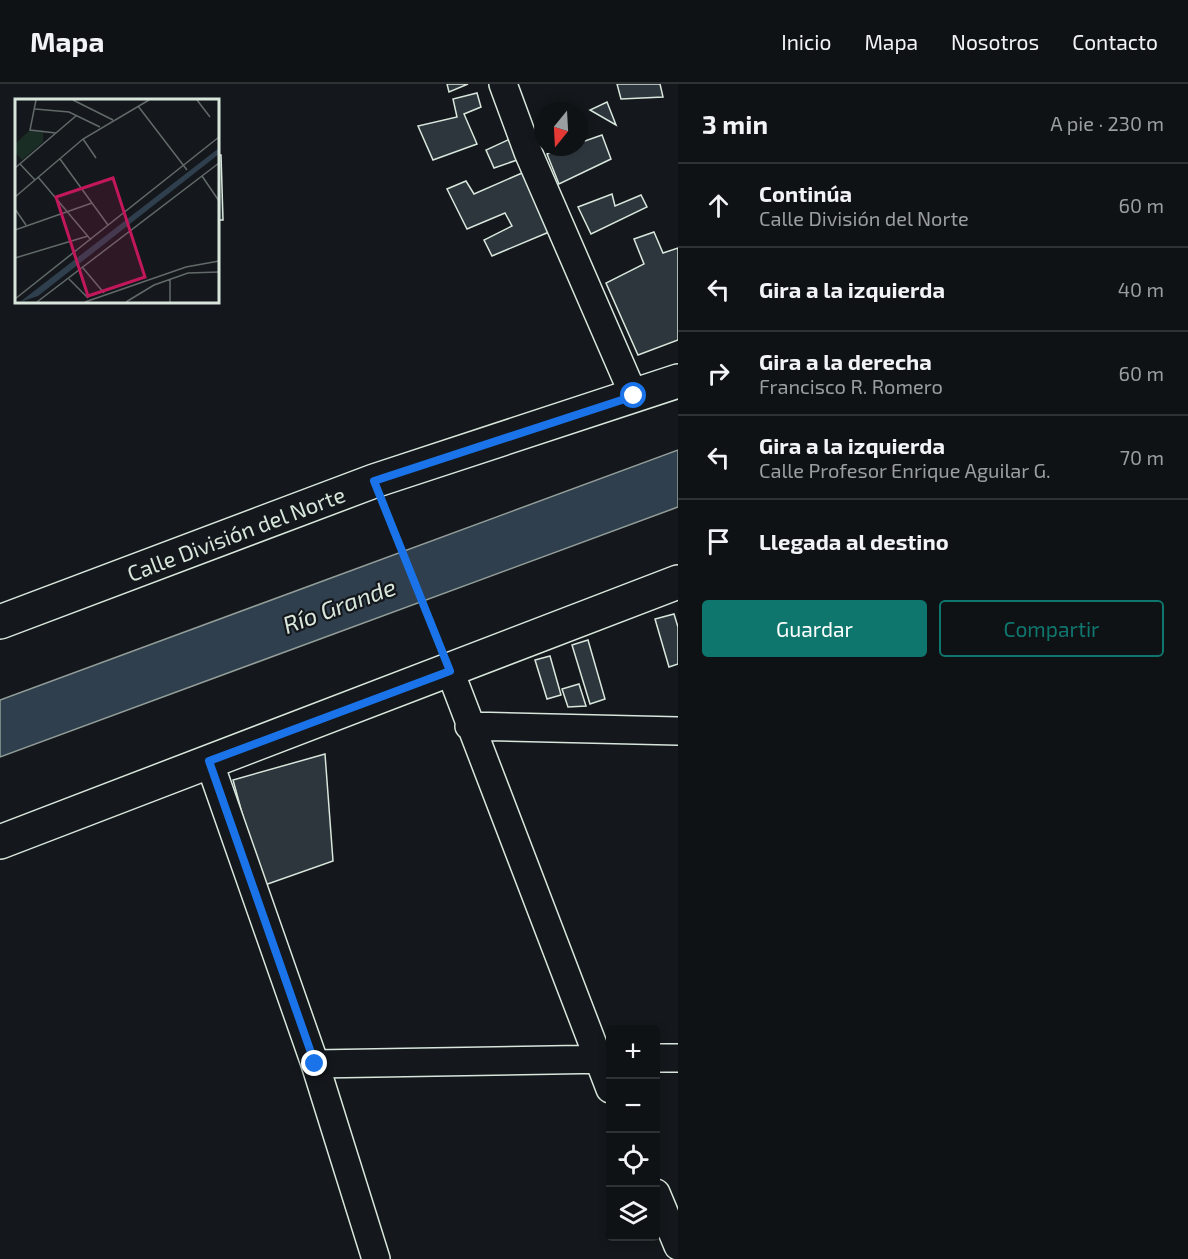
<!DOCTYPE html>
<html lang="es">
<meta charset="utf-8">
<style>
body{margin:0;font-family:"Exo 2",sans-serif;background:#1d2022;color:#f1f3f6}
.controls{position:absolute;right:18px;bottom:18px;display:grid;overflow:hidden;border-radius:6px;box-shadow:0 3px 9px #0003}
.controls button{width:54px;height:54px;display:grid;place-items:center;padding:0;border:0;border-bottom:2px solid #2f3234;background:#0f1215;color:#f1f3f6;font:30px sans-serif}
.compass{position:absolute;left:534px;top:18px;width:54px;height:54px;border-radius:50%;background:#0f1215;box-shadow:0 3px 9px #0003;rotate:198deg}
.stop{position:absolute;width:18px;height:18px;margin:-14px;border:4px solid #1a73e8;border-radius:50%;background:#fff}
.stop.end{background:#1a73e8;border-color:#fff;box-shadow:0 2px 6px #0008}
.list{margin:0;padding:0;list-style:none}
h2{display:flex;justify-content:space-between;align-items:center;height:78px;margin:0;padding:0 24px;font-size:26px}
h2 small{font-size:20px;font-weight:400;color:#9b9ea0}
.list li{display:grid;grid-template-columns:39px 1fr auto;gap:18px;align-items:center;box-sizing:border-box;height:84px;padding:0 24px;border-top:2px solid #2f3234}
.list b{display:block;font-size:22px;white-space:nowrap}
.list p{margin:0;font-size:20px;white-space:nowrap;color:#9b9ea0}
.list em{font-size:20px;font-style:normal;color:#9b9ea0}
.actions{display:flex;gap:12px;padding:18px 24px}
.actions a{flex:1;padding:14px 0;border:2px solid #0f766e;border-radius:6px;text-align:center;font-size:21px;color:#0f766e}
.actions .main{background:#0f766e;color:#fff}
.icon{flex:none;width:33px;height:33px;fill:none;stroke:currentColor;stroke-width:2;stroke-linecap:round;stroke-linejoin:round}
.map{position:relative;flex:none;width:678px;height:1175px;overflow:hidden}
header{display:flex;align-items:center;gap:36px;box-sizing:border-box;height:84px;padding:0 30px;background:#0f1215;border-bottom:2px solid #2f3234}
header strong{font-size:28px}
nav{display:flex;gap:33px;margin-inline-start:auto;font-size:21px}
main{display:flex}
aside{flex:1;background:#0f1215}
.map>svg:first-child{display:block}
.water{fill:#2f3f4d;stroke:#939e99;stroke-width:1.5}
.building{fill:#2c363c;stroke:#d8e6dc;stroke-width:1.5}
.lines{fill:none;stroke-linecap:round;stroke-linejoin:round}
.minor-casing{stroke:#d8e6dc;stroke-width:30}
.secondary-casing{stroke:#d8e6dc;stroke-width:36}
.path{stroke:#9da8a2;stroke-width:4;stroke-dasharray:4.5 3;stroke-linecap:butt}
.minor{stroke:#14181c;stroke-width:27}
.secondary{stroke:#14181c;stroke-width:33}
.route{stroke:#1a73e8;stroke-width:8}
.labels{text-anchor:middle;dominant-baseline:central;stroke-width:4.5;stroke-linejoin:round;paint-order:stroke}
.street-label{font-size:22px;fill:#d8e6dc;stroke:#14181c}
.water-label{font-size:24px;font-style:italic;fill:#d8e6dc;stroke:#14181c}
.inset-road{fill:none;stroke:#626a69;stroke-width:1.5}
.view{fill:#c2185b;fill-opacity:0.15;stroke:#c2185b;stroke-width:3}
.inset-edge{fill:none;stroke:#d8e6dc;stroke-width:3}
</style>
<header>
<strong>Mapa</strong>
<nav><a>Inicio</a><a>Mapa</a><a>Nosotros</a><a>Contacto</a></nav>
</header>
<main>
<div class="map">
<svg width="678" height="1175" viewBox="0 0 678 1175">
<rect width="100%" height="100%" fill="#14181c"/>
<path class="water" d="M678 366V423L0 673V616Z"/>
<path class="building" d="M447 0H468L449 8Z
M617 0H660L663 13 621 15Z
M477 9 481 23 464 30 477 60 433 76 418 42 457 33 453 15Z
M607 18 616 41 590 26Z
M602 51 611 75 559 100 547 70 567 63H579V59Z
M510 55 520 75 494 84 486 66Z
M218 71H221L223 136H218Z
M522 89 549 148 492 172 484 156 512 142 505 129 467 145 447 105 466 97 474 110Z
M612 110 615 122 641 111 647 123 591 150 578 123Z
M654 148 663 169 678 164V256L638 271 606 199 644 180 634 155Z
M674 530 678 543V580L669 583 655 535Z
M588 556 605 615 590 620 572 561Z
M550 572 561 611 547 615 535 576Z
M579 600 586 622 568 623 562 605Z
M325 670 333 777 262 802 233 696Z"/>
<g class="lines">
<defs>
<path id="minor" d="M503 0 528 68 634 312
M450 587 610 1005
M469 642 678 647
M209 677 315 980 376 1175
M656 974H678
M315 980 610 975
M656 1109 678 1162"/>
<g id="secondary">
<path id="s1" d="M0 538 374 397 678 297"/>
<path d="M0 758 678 498"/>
</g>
</defs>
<use href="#minor" class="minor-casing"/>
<use href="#secondary" class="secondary-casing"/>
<path class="path" d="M386 426 437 556"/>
<use href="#minor" class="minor"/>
<use href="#secondary" class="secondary"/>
</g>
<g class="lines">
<path class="route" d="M315 980 209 677 450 587 374 397 634 312"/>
</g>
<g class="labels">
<g class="street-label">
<text stroke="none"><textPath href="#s1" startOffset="252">Calle División del Norte</textPath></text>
</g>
<g class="water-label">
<text transform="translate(339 521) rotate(-20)">Río Grande</text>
</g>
</g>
<g transform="translate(15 15)">
<rect width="204" height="204" fill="#14181c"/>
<path d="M14 32 28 33V43L7 61 0 53V45Z" fill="#1a2d24"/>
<path d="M204 49V55L23 197 5 203Z" fill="#2f3f4d"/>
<path class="inset-road" d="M21 1 15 31 41 34M58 1 98 21M182 1 195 18M123 7 172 71M20 10 54 13 85 28M68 40 81 59M45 60 93 126M5 65 20 81M0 69 62 16M187 77 204 102M23 78 76 141M0 98 68 40 134 1M0 110 11 126M0 131 77 104M0 159 73 137M68 169 89 194M54 180 73 199M0 200 204 38M22 203 204 64M70 203 171 168 204 162M111 203 139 186 173 174 204 173M155 203V180"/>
<path class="view" d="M98 79 130 178 73 197 41 98Z"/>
<rect width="204" height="204" class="inset-edge"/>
</g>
</svg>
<div class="controls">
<button>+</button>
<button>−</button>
<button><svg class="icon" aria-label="locate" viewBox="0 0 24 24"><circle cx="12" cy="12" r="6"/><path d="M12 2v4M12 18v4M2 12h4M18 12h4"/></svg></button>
<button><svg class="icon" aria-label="layers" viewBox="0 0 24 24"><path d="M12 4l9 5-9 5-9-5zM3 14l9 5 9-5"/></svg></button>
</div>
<svg class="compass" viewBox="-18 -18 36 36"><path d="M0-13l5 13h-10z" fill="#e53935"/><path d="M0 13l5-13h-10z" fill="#9b9ea0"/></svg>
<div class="stop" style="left:634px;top:312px"></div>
<div class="stop end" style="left:315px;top:980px"></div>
</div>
<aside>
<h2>3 min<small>A pie · 230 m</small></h2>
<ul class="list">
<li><svg class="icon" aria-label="ahead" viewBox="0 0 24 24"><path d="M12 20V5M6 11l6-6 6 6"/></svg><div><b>Continúa</b><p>Calle División del Norte</p></div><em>60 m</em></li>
<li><svg class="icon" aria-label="left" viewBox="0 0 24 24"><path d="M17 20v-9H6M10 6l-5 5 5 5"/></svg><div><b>Gira a la izquierda</b></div><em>40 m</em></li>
<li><svg class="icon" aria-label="right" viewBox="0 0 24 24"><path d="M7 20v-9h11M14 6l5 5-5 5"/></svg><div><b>Gira a la derecha</b><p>Francisco R. Romero</p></div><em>60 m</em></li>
<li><svg class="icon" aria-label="left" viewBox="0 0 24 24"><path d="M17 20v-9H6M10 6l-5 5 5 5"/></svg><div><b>Gira a la izquierda</b><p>Calle Profesor Enrique Aguilar G.</p></div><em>70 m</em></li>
<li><svg class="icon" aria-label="arrive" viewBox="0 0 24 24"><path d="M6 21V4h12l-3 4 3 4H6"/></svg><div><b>Llegada al destino</b></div></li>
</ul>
<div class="actions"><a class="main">Guardar</a><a>Compartir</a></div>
</aside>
</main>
